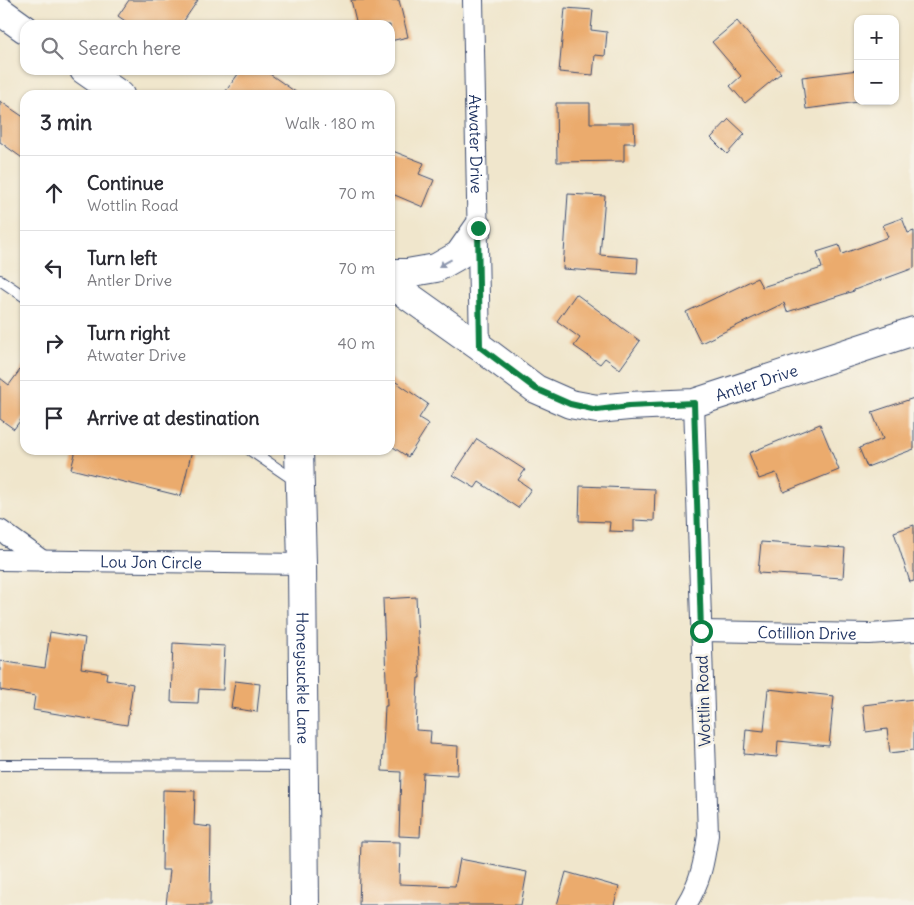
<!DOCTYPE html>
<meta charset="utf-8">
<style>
body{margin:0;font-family:Delius,sans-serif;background:#f7f7f7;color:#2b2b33}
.controls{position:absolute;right:15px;top:15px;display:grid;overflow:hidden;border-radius:10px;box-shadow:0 1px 4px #0004}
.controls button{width:45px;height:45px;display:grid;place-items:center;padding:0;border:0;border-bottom:1px solid #e1e1e2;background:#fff;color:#2b2b33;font:25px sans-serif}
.stop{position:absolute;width:15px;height:15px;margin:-11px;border:4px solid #0b8043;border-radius:50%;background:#fff}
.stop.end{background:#0b8043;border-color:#fff;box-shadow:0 1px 5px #0008}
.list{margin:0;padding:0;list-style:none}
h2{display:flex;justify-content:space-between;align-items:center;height:65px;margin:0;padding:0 20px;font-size:21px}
h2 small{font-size:16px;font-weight:400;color:#7c7c81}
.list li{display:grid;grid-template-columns:32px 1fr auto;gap:15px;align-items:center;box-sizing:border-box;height:75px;padding:0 20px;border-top:1px solid #e1e1e2}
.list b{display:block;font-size:19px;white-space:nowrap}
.list p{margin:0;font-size:16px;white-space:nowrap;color:#7c7c81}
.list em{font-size:16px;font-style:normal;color:#7c7c81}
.icon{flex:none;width:28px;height:28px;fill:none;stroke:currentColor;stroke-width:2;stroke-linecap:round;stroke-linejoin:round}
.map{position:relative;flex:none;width:914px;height:905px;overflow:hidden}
.search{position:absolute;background:#fff;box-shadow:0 1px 4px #0004;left:20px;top:20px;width:375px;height:55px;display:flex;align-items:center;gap:12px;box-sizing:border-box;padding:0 18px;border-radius:15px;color:#7c7c81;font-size:19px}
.panel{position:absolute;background:#fff;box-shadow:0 1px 4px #0004;left:20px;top:90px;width:375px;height:365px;border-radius:15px}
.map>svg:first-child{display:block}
.building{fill:#ebab6d}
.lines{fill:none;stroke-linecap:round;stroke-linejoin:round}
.lane-casing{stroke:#3b4a6e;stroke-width:12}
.street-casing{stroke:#3b4a6e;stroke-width:22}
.secondary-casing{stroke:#3b4a6e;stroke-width:30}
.lane{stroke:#fff;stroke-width:10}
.street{stroke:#fff;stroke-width:20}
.secondary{stroke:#fff;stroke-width:28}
.oneway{fill:#8d97ae}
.route{stroke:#0b8043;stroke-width:6}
.labels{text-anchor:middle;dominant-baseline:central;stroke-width:5;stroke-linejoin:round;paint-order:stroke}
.street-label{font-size:16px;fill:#1b2f5e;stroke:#f7f3e8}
</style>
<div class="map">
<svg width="914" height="905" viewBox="0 0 914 905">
<rect width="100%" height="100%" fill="#f7f3e8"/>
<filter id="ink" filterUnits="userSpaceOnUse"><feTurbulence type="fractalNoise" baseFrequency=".02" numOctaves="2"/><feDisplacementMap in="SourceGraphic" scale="10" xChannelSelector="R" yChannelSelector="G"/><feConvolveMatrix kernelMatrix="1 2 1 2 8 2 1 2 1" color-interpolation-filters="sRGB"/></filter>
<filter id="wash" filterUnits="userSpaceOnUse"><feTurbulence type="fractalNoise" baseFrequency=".0096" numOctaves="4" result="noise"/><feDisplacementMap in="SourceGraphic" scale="20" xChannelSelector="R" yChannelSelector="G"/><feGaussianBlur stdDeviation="1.12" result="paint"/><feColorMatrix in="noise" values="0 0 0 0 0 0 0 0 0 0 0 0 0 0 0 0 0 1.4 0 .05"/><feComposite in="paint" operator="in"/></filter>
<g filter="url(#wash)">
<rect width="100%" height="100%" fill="#f0e6cc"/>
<g id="blocks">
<path class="building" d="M129 0H198L181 25H131L118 16Z
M351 0H399L408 37 390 41V25H357Z
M565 8 593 10 591 30 607 32 605 56 595 55 593 75 559 72Z
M737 21 781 73 745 103 730 86 741 76 712 42Z
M241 70H264L300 95H223Z
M858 70V102L806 109 802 77Z
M0 101 25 118V160L0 142Z
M556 103H590V123H634L635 143H624V161L557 162Z
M729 119 745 134 727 154 711 138Z
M390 150 424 163 419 174 434 180 423 207 390 193Z
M568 194 605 196 600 255 638 258 637 274 563 269Z
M902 218 908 233 914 231V268L854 290V291L787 312 784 303 701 343 686 312 757 278 762 287 822 268 817 252 839 245 842 254 888 237 883 225Z
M576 294 640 341 620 369 605 358 600 364 574 346 580 338 557 321Z
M25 363V414L14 429 0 419V378L9 385Z
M390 378 428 404 419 418 429 424 408 457 390 445Z
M914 398V449L867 467 859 448 883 439 872 412Z
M820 424 839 470 784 492 776 473 759 479 749 453Z
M477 439 525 470 518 480 531 489 518 508 479 482 475 488 453 475Z
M76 450H192L181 496 71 469Z
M580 486 655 489 654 521 634 520V532L609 531 610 522 579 521Z
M914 525V581L910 582 894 532Z
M761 542 845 548 843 578 758 573Z
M416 597 420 678H418L416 730 431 731 430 744 458 746 457 775 423 773 420 837 399 836 401 772 382 771 385 706H387L383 599Z
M50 632 85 638 81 668 107 672 106 679 133 684 127 725 33 710 35 696 0 690V661L45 668Z
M173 643 225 646 223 690 199 689 198 703 171 702Z
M235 681 260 684 257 712 231 708Z
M768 689 834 696 829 746 778 741 777 757 744 754 746 729 764 731Z
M914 699V750L890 753 887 729 866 732 863 705Z
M163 790 195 791 194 825 211 827 210 905H166L170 870H162Z
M361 841 400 842 399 884 455 886 460 859 527 872 521 905H359Z
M566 872 619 887 614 905H557Z"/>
</g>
</g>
<g filter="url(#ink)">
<use href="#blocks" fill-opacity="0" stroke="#3b4a6e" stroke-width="1"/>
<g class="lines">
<defs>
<path id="lane" d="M0 280 25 297
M250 450 297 482
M0 765 304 766"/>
<g id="street">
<path id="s1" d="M473 0 480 347"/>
<path d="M0 530 43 561"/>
<path id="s2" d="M0 560 302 564"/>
<path id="s3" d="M701 631 869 634 914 631"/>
<path d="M686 905C701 881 704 862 708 835L694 403"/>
</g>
<g id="secondary">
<path d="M0 11 25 29"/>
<path d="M84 70 120 95"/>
<path d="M390 273H407L436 268 459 255 478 228"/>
<path id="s4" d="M390 283 480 347 536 389 570 404 597 409 629 406 694 403 914 331"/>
<path id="s5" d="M299 450 302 564 305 905"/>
</g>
</defs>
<use href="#lane" class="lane-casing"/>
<use href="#street" class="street-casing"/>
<use href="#secondary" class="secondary-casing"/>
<use href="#lane" class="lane"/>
<use href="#street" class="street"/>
<use href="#secondary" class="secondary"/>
</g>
<defs><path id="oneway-solid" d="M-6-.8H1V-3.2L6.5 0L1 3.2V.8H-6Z" transform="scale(1.25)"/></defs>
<use class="oneway" href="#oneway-solid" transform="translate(445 263) rotate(151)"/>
</g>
<g class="lines" filter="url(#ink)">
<path class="route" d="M478 228 480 347 536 389 570 404 597 410 629 406 694 403 701 631"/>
</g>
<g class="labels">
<g class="street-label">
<text stroke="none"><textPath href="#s1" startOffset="144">Atwater Drive</textPath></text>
<text stroke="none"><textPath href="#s4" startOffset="408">Antler Drive</textPath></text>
<text stroke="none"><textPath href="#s2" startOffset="151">Lou Jon Circle</textPath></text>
<text stroke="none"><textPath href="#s3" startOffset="106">Cotillion Drive</textPath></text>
<text stroke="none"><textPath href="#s5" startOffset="228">Honeysuckle Lane</textPath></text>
<text transform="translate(703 701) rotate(-92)">Wottlin Road</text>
</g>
</g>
</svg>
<div class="controls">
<button>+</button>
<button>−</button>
</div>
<div class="stop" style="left:701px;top:631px"></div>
<div class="stop end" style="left:478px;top:228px"></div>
<div class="search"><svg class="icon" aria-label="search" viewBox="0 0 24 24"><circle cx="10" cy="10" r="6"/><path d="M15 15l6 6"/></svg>Search here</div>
<section class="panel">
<h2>3 min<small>Walk · 180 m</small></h2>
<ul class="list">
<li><svg class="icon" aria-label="ahead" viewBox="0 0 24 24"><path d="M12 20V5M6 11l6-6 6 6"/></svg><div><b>Continue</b><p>Wottlin Road</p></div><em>70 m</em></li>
<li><svg class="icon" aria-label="left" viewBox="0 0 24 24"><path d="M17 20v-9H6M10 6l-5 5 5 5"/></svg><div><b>Turn left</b><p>Antler Drive</p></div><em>70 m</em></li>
<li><svg class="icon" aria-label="right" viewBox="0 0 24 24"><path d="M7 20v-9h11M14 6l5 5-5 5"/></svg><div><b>Turn right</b><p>Atwater Drive</p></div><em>40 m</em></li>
<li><svg class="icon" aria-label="arrive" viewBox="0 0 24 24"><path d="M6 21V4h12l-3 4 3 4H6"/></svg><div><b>Arrive at destination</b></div></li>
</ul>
</section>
</div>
